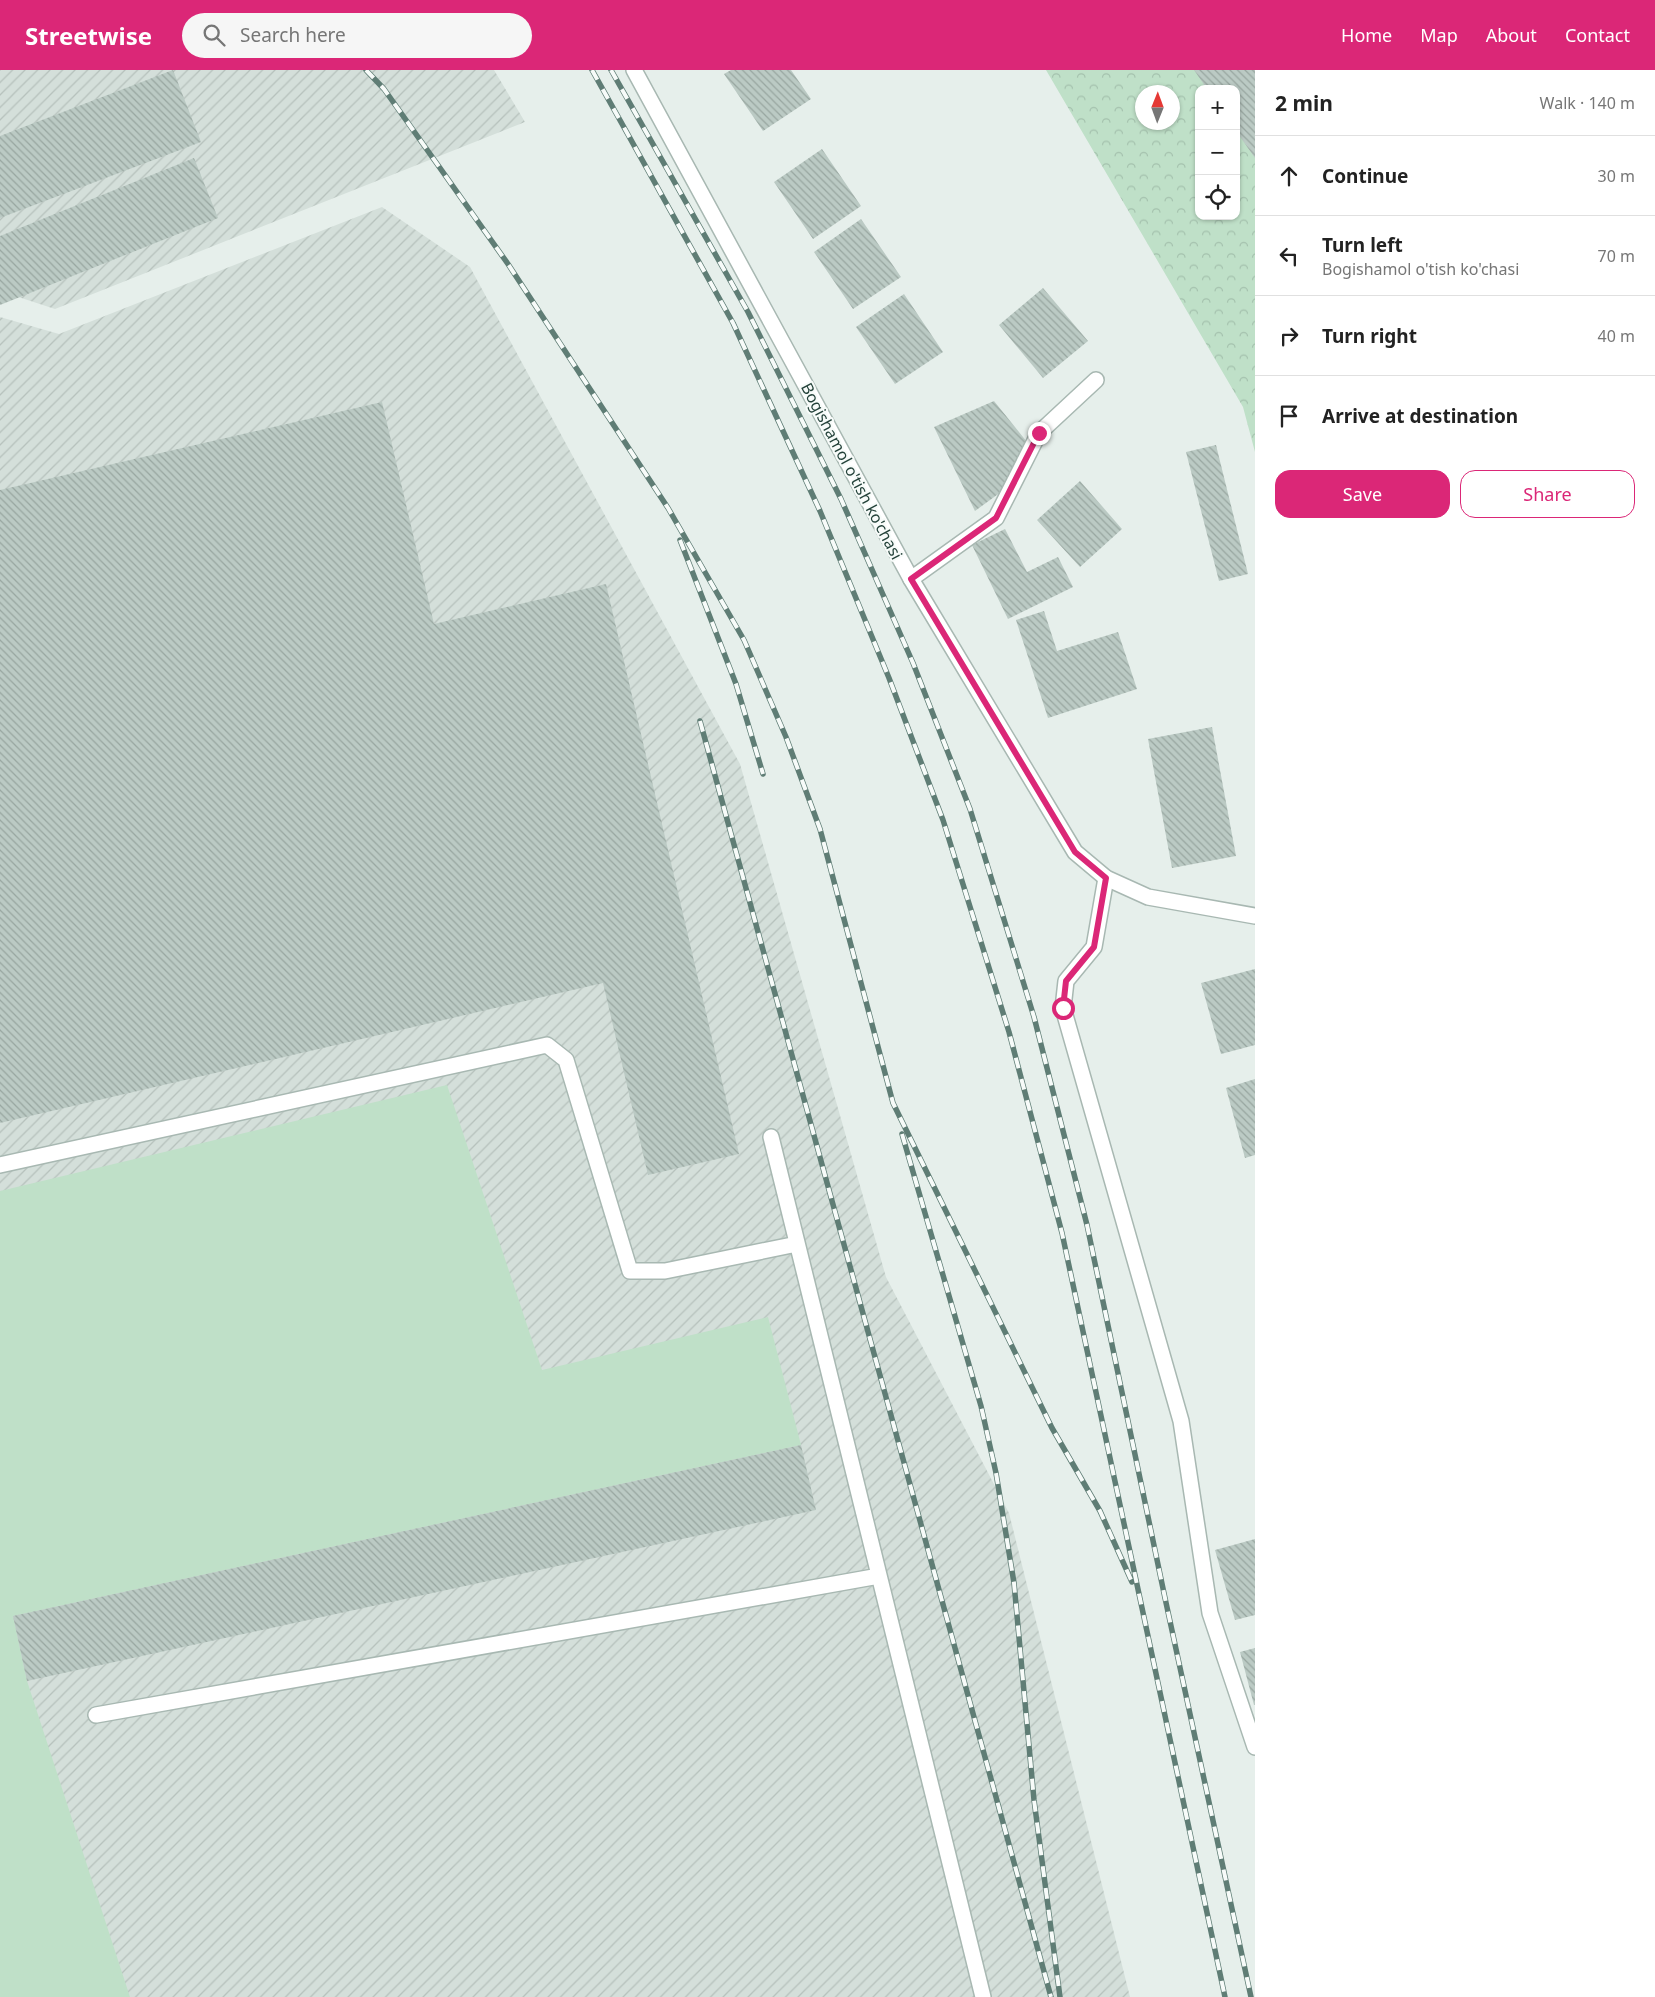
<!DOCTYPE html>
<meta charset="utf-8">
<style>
body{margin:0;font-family:"Noto Sans",sans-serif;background:#f6f6f6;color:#222}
.controls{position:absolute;right:15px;top:15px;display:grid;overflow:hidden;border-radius:10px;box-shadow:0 1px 4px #0004}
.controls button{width:45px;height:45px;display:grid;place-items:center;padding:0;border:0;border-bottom:1px solid #e0e0e0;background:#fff;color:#222;font:25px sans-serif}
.compass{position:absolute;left:1135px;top:15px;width:45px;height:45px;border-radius:50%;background:#fff;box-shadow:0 1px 4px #0004;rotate:1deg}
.stop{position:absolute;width:15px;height:15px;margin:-11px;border:4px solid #db2777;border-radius:50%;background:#fff}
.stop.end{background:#db2777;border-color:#fff;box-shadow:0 1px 5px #0008}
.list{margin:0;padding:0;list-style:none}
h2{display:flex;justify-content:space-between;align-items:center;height:65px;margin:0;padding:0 20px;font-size:21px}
h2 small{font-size:16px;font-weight:400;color:#767676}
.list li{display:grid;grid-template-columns:32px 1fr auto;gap:15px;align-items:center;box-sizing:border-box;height:80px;padding:0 20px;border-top:1px solid #e0e0e0}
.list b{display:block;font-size:19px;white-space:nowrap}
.list p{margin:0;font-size:16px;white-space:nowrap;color:#767676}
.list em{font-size:16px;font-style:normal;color:#767676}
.actions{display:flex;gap:10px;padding:15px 20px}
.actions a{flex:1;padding:11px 0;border:1px solid #db2777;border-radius:15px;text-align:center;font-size:18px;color:#db2777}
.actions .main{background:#db2777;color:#fff}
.icon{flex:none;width:28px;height:28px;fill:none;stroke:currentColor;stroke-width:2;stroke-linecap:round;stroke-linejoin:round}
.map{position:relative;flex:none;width:1255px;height:1927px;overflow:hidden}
header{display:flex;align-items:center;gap:30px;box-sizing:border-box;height:70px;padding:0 25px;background:#db2777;color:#fff}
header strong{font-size:24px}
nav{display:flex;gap:28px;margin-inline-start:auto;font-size:18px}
.search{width:350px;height:45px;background:#f6f6f6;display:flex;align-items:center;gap:12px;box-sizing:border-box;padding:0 18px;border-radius:28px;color:#767676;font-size:19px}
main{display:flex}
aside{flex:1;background:#fff}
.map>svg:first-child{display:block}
.industrial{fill:url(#industrial-furrows)}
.grass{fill:#bfe0c8}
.forest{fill:url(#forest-crowns);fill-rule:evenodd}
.building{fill:url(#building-back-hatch)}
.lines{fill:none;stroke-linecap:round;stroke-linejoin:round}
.service-casing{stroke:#a8b8b2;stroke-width:18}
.minor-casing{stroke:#a8b8b2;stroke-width:18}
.service{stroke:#fff;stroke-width:15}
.minor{stroke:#fff;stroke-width:15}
.rail-casing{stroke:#5f7d75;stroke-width:5.5}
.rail{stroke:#f7fbf9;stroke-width:4;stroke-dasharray:11;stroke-linecap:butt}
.route{stroke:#db2777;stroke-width:6}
.labels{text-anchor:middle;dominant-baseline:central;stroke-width:4;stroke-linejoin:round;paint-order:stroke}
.street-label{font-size:16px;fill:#24423a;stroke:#f7fbf9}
</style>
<header>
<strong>Streetwise</strong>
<div class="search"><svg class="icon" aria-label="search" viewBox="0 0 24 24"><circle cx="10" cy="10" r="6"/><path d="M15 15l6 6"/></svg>Search here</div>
<nav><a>Home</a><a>Map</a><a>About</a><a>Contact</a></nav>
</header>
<main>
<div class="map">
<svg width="1255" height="1927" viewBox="0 0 1255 1927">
<defs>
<pattern id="industrial-furrows" width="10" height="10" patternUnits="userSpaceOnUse" patternTransform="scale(1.25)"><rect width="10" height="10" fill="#d4dfda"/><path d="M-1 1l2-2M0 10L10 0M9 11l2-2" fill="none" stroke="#b6c1bc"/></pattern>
<pattern id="forest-crowns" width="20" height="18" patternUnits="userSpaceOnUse" patternTransform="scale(1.25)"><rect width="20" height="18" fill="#bfe0c8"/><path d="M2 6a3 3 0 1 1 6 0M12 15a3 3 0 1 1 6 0" fill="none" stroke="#a4c1ad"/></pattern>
<pattern id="building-back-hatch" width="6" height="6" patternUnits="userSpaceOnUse" patternTransform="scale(1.25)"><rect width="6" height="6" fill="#bbcac4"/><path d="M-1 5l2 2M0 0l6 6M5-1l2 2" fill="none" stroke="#98a6a0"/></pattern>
</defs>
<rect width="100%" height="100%" fill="#e6efeb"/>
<path class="industrial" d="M0 0H494L525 52 55 239 0 221Z
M382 137 470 197 740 694 886 1207 1009 1443 1130 1927H0V247L59 264Z"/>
<path class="grass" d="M447 1015 542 1300 768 1247 801 1375 13 1546 27 1611 130 1927H0V1121Z"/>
<path class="forest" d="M1046 0H1255V382L1243 337ZM1199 19H1236V146H1199ZM1142 22H1172V52H1142Z"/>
<path class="building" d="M173 0 201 72 0 148V66Z
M731 0H791L811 29 763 61 724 4Z
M1194 0H1255V88L1236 61V19H1207Z
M822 79 861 136 813 169 774 112Z
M194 88 218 148 0 235V166Z
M861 149 901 207 853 239 814 182Z
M1043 218 1088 271 1043 308 999 255Z
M904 224 943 282 895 314 856 257Z
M994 331 1027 372 1001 422 975 441 934 357Z
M382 332 434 554 606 514 739 1084 648 1105 603 913 0 1053V420Z
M1216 375 1248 504 1219 511 1186 382Z
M1080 411 1122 459 1080 497 1037 450Z
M1005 459 1027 502 1058 487 1073 517 1008 549 972 475Z
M1044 541 1057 581 1118 562 1137 619 1048 648 1016 550Z
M1212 657 1236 786 1172 798 1148 669Z
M1255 899V975L1221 984 1201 913Z
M1255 1009V1085L1245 1088 1226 1018Z
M801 1375 816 1440 27 1611 13 1546Z
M1255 1469V1545L1235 1550 1215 1480Z
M1255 1578V1635H1254L1240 1582Z"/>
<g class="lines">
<defs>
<path id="service" d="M911 509 996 448 1039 363 1096 310
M1106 808 1094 877 1066 911 1063 938 1181 1351 1210 1543 1255 1677
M771 1067 983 1927
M0 1095 547 975 566 990 630 1201H665L797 1174
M96 1645 879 1506"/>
<path id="minor" d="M634 0 911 509 1075 782 1106 808 1148 827 1255 846"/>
</defs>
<use href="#service" class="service-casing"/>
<use href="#minor" class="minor-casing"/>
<use href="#service" class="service"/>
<use href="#minor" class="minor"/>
<defs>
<path id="rail" d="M366 0 384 19 508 194 668 438 744 570 786 667 820 759 893 1033 1052 1358 1100 1441 1132 1512
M592 0 733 253 820 441 889 608 943 750 1009 962 1062 1163 1225 1927
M611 0 748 242 841 429 913 593 970 739 1034 947 1087 1155 1165 1528 1251 1927
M680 470 736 614 763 704
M700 651 1051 1927
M902 1064 981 1336 996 1403 1014 1513 1034 1730 1060 1927"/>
</defs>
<use href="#rail" class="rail-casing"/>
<use href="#rail" class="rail"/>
</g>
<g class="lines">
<path class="route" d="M1039 363 996 448 911 509 1075 782 1106 808 1094 877 1066 911 1063 938"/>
</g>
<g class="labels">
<g class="street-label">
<text transform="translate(852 401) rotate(62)">Bogishamol o'tish ko'chasi</text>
</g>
</g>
</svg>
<div class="controls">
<button>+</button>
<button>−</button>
<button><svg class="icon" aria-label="locate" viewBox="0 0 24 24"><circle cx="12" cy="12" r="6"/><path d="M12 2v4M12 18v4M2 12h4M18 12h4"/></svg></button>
</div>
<svg class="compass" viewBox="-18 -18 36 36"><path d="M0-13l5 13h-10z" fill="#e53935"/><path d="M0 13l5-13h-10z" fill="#767676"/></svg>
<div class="stop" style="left:1063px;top:938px"></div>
<div class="stop end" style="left:1039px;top:363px"></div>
</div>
<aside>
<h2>2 min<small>Walk · 140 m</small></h2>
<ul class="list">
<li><svg class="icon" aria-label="ahead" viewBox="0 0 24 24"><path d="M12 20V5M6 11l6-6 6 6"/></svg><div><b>Continue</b></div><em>30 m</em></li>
<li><svg class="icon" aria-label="left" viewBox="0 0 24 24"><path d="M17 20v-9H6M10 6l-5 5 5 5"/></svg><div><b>Turn left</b><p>Bogishamol o'tish ko'chasi</p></div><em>70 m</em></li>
<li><svg class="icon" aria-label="right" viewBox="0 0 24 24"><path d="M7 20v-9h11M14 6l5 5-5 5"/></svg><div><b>Turn right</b></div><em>40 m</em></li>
<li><svg class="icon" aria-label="arrive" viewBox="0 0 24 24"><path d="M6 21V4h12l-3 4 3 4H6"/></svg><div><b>Arrive at destination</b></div></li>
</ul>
<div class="actions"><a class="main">Save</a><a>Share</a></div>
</aside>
</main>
